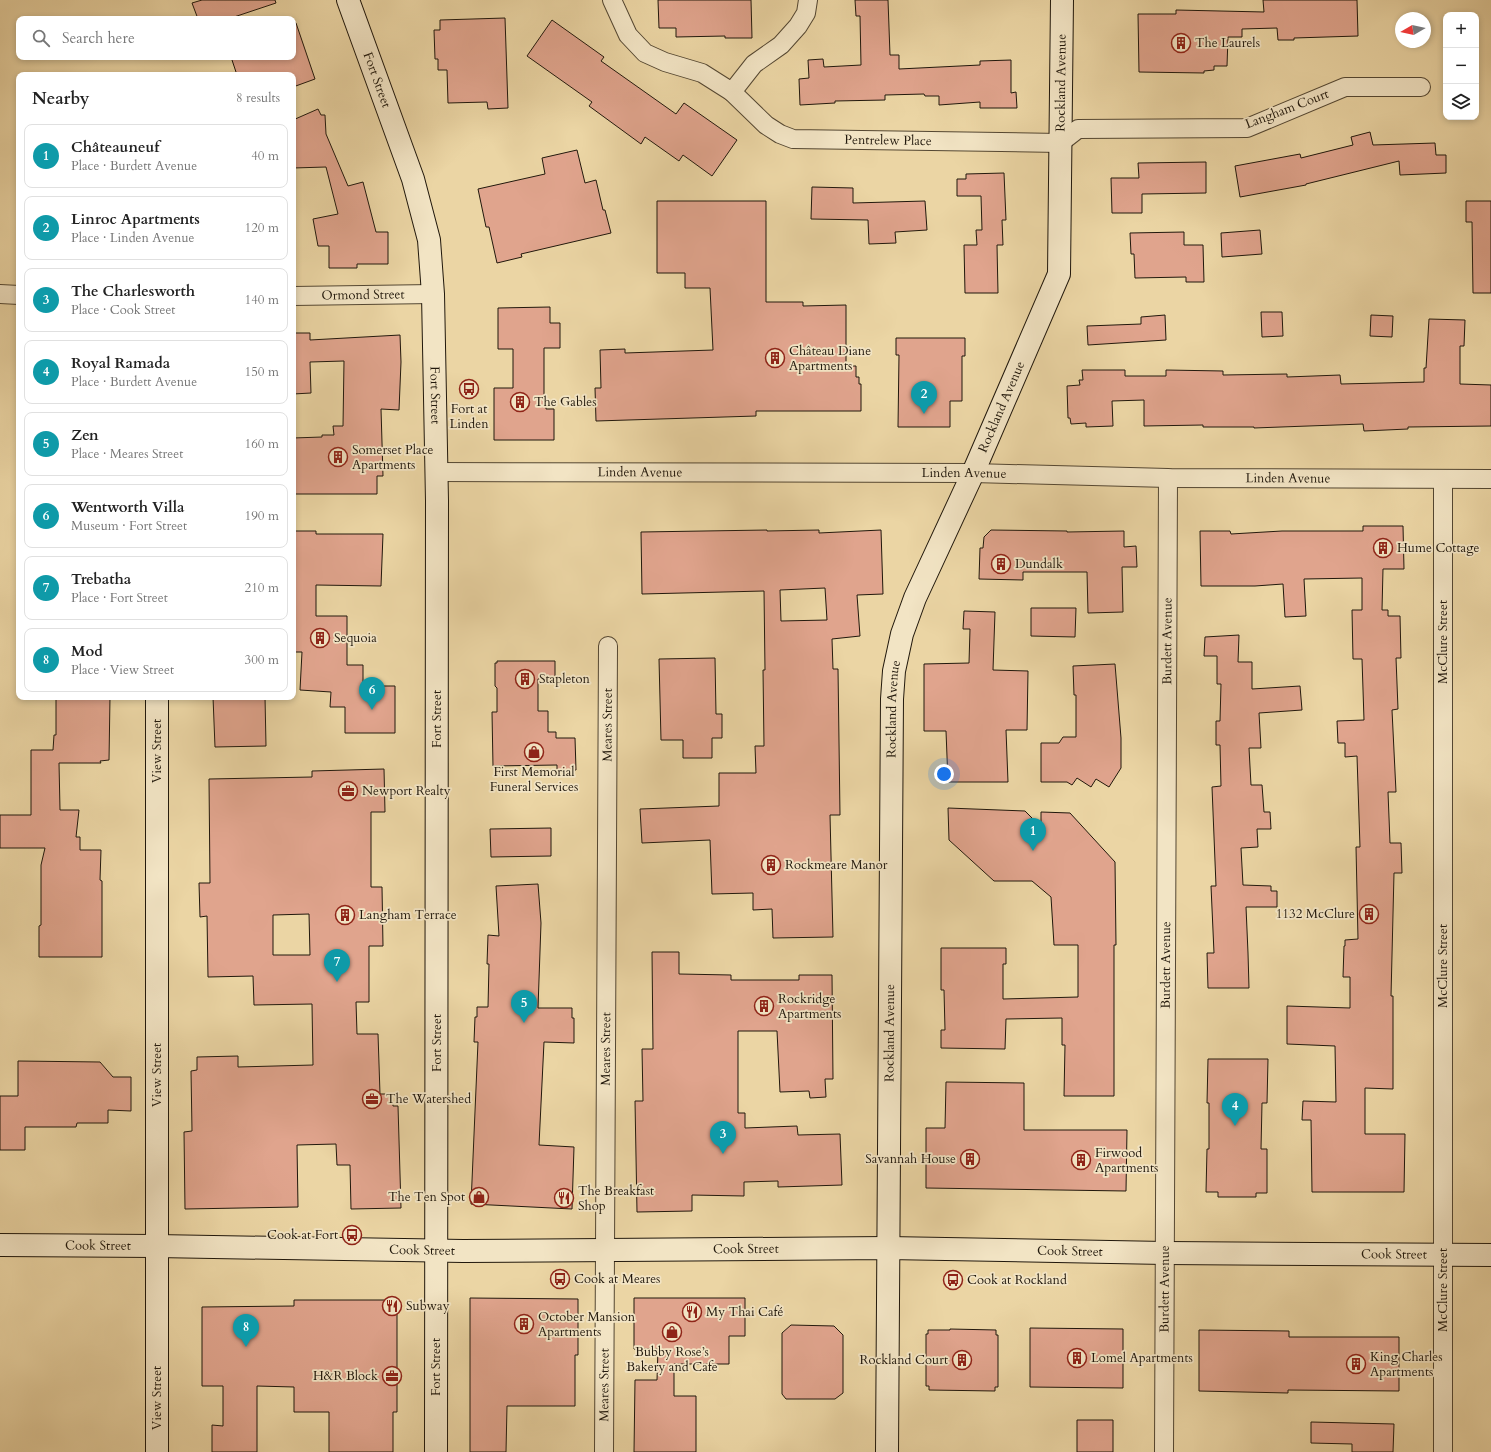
<!DOCTYPE html>
<meta charset="utf-8">
<style>
body{margin:0;font-family:Cardo,serif;background:#f6f6f6;color:#222}
.controls{position:absolute;right:12px;top:12px;display:grid;overflow:hidden;border-radius:8px;box-shadow:0 2px 6px #0003}
.controls button{width:36px;height:36px;display:grid;place-items:center;padding:0;border:0;border-bottom:1px solid #e0e0e0;background:#fff;color:#222;font:20px sans-serif}
.compass{position:absolute;left:1395px;top:12px;width:36px;height:36px;border-radius:50%;background:#fff;box-shadow:0 2px 6px #0003;rotate:261deg}
.you{position:absolute;left:944px;top:774px;width:14px;height:14px;margin:-10px;border:3px solid #fff;border-radius:50%;background:#1a73e8;box-shadow:0 0 0 6px #1a73e833}
.badge{display:grid;place-items:center;width:26px;height:26px;border-radius:50%;background:#0f766e;color:#fff;font-size:13px;font-weight:700}
.pin{position:absolute;translate:-50% -33px;filter:drop-shadow(0 1px 2px #0008)}
.pin::after{content:'';position:absolute;top:21px;width:14px;height:12px;background:inherit;clip-path:polygon(0 0,100% 0,50% 100%)}
.list{margin:0;padding:0;list-style:none}
h2{display:flex;justify-content:space-between;align-items:center;height:52px;margin:0;padding:0 16px;font-size:17px}
h2 small{font-size:13px;font-weight:400;color:#767676}
.list li{display:grid;grid-template-columns:26px 1fr auto;gap:12px;align-items:center;box-sizing:border-box;height:64px;margin:0 8px 8px;padding:0 8px;border:1px solid #e0e0e0;border-radius:8px}
.list b{display:block;font-size:15px;white-space:nowrap}
.list p{margin:0;font-size:13px;white-space:nowrap;color:#767676}
.list em{font-size:13px;font-style:normal;color:#767676}
.icon{flex:none;width:22px;height:22px;fill:none;stroke:currentColor;stroke-width:2;stroke-linecap:round;stroke-linejoin:round}
.map{position:relative;flex:none;width:1491px;height:1452px;overflow:hidden}
.search{position:absolute;background:#fff;box-shadow:0 2px 6px #0003;left:16px;top:16px;width:280px;height:44px;display:flex;align-items:center;gap:10px;box-sizing:border-box;padding:0 14px;border-radius:8px;color:#767676;font-size:15px}
.panel{position:absolute;background:#fff;box-shadow:0 2px 6px #0003;left:16px;top:72px;width:280px;height:628px;border-radius:8px}
.map>svg:first-child{display:block}
.building{fill:#e0a48d;stroke:#21180c;fill-rule:evenodd}
.lines{fill:none;stroke-linecap:round;stroke-linejoin:round}
.street-casing{stroke:#544732;stroke-width:20}
.secondary-casing{stroke:#21180c;stroke-width:24}
.street{stroke:#f2e4c4;stroke-width:18}
.secondary{stroke:#f2e4c4;stroke-width:22}
.labels{text-anchor:middle;dominant-baseline:central;stroke-width:3.5;stroke-linejoin:round;paint-order:stroke}
.poi-label{font-size:13px;fill:#21180c;stroke:#f2e4c4;text-anchor:start}
.street-label{font-size:13px;fill:#21180c;stroke:#f2e4c4}
</style>
<div class="map">
<svg width="1491" height="1452" viewBox="0 0 1491 1452">
<rect width="100%" height="100%" fill="#ebd5a4"/>
<filter id="stains"><feTurbulence type="fractalNoise" baseFrequency=".005" numOctaves="4"/><feColorMatrix values="0 0 0 0 .2 0 0 0 0 .09 0 0 0 0 .02 0 0 0 .5 -.17"/></filter>
<radialGradient id="worn" r=".72"><stop offset=".6" stop-color="#630" stop-opacity="0"/><stop offset="1" stop-color="#630" stop-opacity=".3"/></radialGradient>
<path class="building" d="M202 0H275L276 3 228 19H198L192 3Z
M658 0H751L752 38H725V36L676 37V28H659Z
M855 0H888L890 55H899V69L980 65V61L1011 60V93L1016 92 1017 108H980V102L939 105V96H925L924 94 885 95V100L835 101V103L800 105 799 79 809 78 808 60 823 59 824 67 861 65 860 16H856Z
M1263 0H1357L1358 36 1294 38V40H1278L1277 28 1242 29V37H1228L1227 66H1214V70L1204 71V73L1139 72 1138 14H1176V10L1264 12Z
M505 18 508 108 488 109 487 102 448 103 447 70H438V59H435L434 30H440V20Z
M552 20 604 57 601 61 676 114 684 103 737 140 712 176 683 155 679 161 645 137 641 144 589 106 592 102 527 56Z
M293 23H296L315 79 293 87V75H237L231 57H293Z
M318 109 321 115H325L326 134 348 186 363 182 376 232H388V264H357V268H329V246H318L313 219 338 214 326 167 293 168V120Z
M1370 132 1373 145 1435 143 1436 155H1446V173L1400 175 1399 161 1306 184V185L1240 197 1235 166 1300 154 1301 158 1353 145 1351 137Z
M577 150 585 183 596 180 603 210H605L611 233 521 254 522 257 497 263 489 227H486L478 189 545 174 542 158Z
M1206 162V193L1142 194V213H1112L1111 178H1139L1138 163Z
M1004 173 1006 220H1002L1003 245H997L998 293H965L964 245H977L976 230H982L981 196H957V179H966V174Z
M812 187 853 188V203L925 201 927 230 895 232 896 243 869 244 868 220 811 219Z
M657 201H766V302H803V306L846 305V366H856V377H859V384H861V411H756V416L596 421 595 388H601L600 350 625 349V353L713 350 710 288H685V273H657Z
M1466 201H1491V293H1473L1472 222H1466Z
M1260 230 1262 254 1222 257 1221 233Z
M1184 232V245H1203L1204 282H1186V277L1135 278 1134 254H1131L1130 233Z
M550 307V323H560V348H544V396H546V409H554V440H494V388H513V349H498V308Z
M1261 312H1282L1283 336 1262 337Z
M1165 315 1166 340 1088 345 1087 326 1141 324V317Z
M1371 315 1393 316 1392 337 1370 336Z
M1429 319 1465 320 1464 346H1460V384L1491 385V426L1408 427V429L1364 431 1363 424 1254 428V427H1203V425L1144 426V400L1112 401 1113 426 1086 427V423L1071 424 1070 418H1068L1067 386 1080 385 1079 380H1083L1082 370H1125V376H1166V370L1223 371V375L1287 374V377L1340 375 1341 384 1424 382V368H1426Z
M293 333H310V340L400 335 401 362 399 410 381 409 383 476H377V494H293V438L322 437V435H334L333 426H343L344 361 310 362 311 393 293 394Z
M896 338H965V356H962V401H950V427H898L899 355H896Z
M1363 526H1403L1404 569H1383L1382 610H1388V616H1400L1401 658H1396L1398 709 1392 710 1396 792H1388L1390 843H1401L1402 873H1394L1391 996H1393V1089L1365 1088V1134H1405L1404 1192H1312L1311 1120H1302L1303 1101 1336 1102 1335 1046 1287 1044V1006L1350 1008V977H1343L1344 946H1345V940L1358 939 1356 847H1360L1357 756 1345 757V743H1338L1337 721 1364 720 1362 659H1353L1352 610H1362V578L1304 579 1306 616 1285 617 1283 584 1255 586H1201L1200 531H1230L1231 534 1282 531H1363Z
M767 530V531L819 530V533L881 530 883 594 857 595 860 636 832 639 833 669H838L840 815H830L833 937 773 938 772 909 753 910V893L712 894 710 840 642 843 640 809 719 806V773H756L755 746H764L763 670H765L764 591 642 594 641 532ZM825 588 827 620 781 621 780 590Z
M991 530 1067 531V532L1124 531V547L1136 546 1137 567H1122L1123 612 1088 613 1087 572H1023V580L979 579 980 548H983L984 537Z
M293 531H316V534H383L381 586 316 585V616H347V665H363V686H395V733H345V707H330L331 692 300 690 302 652H293Z
M1031 608H1076L1075 637 1031 636Z
M964 611 995 612 993 670 1028 671 1027 730H1006L1008 782H948L946 731H924V664L969 663 970 629H963Z
M1239 635 1238 662H1252V689L1300 686 1302 710 1259 713 1261 748H1249L1251 785H1262L1264 812H1270L1271 829H1257L1258 847 1241 848 1243 885 1271 886V891H1277V907H1246L1248 953 1249 988H1208L1207 953H1214L1211 886H1216L1212 787 1221 786 1220 745H1216V721H1220L1221 684H1217V656H1204L1205 637Z
M715 658 716 714H722V738H712V758H683V740H661L659 659Z
M497 661H555V679H538V711H548V732H556V738H575L576 770 557 771V765L493 766 492 712H497V688L495 686V663H497Z
M1115 664 1121 738V768L1109 787 1096 779 1091 787 1077 778 1072 785 1067 782H1041V743H1059L1063 737H1076V695H1074L1073 666Z
M56 697H110L109 760 100 761 101 763H59L60 810H79L76 837H80V850H101L100 880 102 881V957H39V926L41 925V865L45 848H0V815H31V750H53L54 735H56Z
M213 697H265L266 746 215 747Z
M384 769 385 812H371V887H382L383 946H369V1002H356L357 1034H378L380 1094H392L393 1106H398L401 1208 351 1209 350 1165H337L336 1144 297 1145 298 1207 185 1209 184 1132 192 1131 191 1071 197 1070V1057L238 1056V1067L313 1065 312 1004 254 1005 253 976 208 977 207 916 200 917 199 883H210L209 779 312 777V771ZM309 914 310 955H273V915Z
M948 808 1025 811 1041 827V812L1070 813 1115 862 1116 945H1114V1096H1064L1065 1045H1062V1018L1006 1019 1005 1049 941 1048V1030H945L944 990H941V948H1006V964H1003V999L1078 997V945H1054L1051 897 1032 881H994L949 840Z
M551 828V856L491 857 490 829Z
M538 884 541 923 538 1008H572V1018H574V1043L544 1042 539 1145 574 1147 572 1209 471 1204 478 1042H474L475 1017H477V1007H488L489 964H487L488 935 499 936 496 886Z
M652 952H679V974L731 975V980H799V975H832L833 1079H825L826 1097 810 1098 809 1091 780 1092 777 1031H738V1113H745V1128L797 1126 798 1135 840 1134 842 1185 778 1187V1181L744 1182V1196L692 1195V1211L637 1212 635 1101H643L642 1049H653Z
M1208 1059H1268L1267 1103H1262L1261 1149H1267V1193H1256V1197H1218V1192H1206L1207 1149H1209V1103H1207Z
M18 1061 100 1062 113 1077H131V1111L108 1110V1123H77L76 1127H25V1150H0V1096H18Z
M946 1082 1024 1083V1130H1127L1126 1191 926 1188V1128H945Z
M470 1298 578 1299V1355H575V1406H507L506 1452H470Z
M634 1298H745V1336H729V1364H674V1396H696V1452H634L635 1380H657L658 1349H634Z
M294 1300H397V1412H393V1452H329V1412H294V1387L257 1386V1452H212V1425L223 1426V1386H202V1307L294 1306Z
M791 1325 834 1326 843 1335V1393L835 1399H786L782 1394V1333Z
M1030 1328 1123 1329V1388L1030 1387Z
M950 1329 996 1330V1335H998V1387H995V1391L929 1390V1386H926V1334H928V1330H950Z
M1199 1330 1289 1331V1337H1399V1391L1288 1390V1393L1199 1391Z
M1077 1420H1113V1452H1077Z
M1311 1422 1394 1424 1393 1452H1352V1444L1311 1443Z"/>
<g class="lines">
<defs>
<g id="street">
<path d="M612 0 628 35 645 53 665 62 702 73 732 92 754 64 781 45 798 26 806 13 808 0"/>
<path id="s1" d="M732 92 766 125 780 134 793 139 1060 143 1078 129 1247 128 1345 87H1421"/>
<path d="M0 294 19 295"/>
<path id="s2" d="M293 296 433 294"/>
<path id="s3" d="M436 472 973 473 1168 478 1491 479"/>
<path id="s4" d="M604 1452 608 646"/>
<path id="s5" d="M1164 1452 1168 478"/>
<path d="M1443 1452V480"/>
</g>
<g id="secondary">
<path id="s6" d="M348 0 413 179 429 240 433 294 437 501 436 1452"/>
<path id="s7" d="M0 1245 156 1246 463 1251 888 1248 1165 1253 1491 1255"/>
<path d="M157 1452V697"/>
<path id="s8" d="M887 1452 892 699 894 671 902 634 915 598 973 473 1059 274 1062 0"/>
</g>
</defs>
<use href="#street" class="street-casing"/>
<use href="#secondary" class="secondary-casing"/>
<use href="#street" class="street"/>
<use href="#secondary" class="secondary"/>
</g>
<defs>
<symbol id="building-ring" viewBox="-11 -11 22 22"><circle r="9.5" fill="#f2e4c4" stroke="#8f2418" stroke-width="1.5"/><path d="M-4-6H4V6H1V3H-1V6H-4ZM-2.5-4.3h1.7v1.8h-1.7ZM.8-4.3h1.7v1.8H.8ZM-2.5-1h1.7V.8h-1.7ZM.8-1h1.7V.8H.8Z" fill="#8f2418"/></symbol>
<symbol id="bus-ring" viewBox="-11 -11 22 22"><circle r="9.5" fill="#f2e4c4" stroke="#8f2418" stroke-width="1.5"/><path d="M-5-6H5V4H4V6H2V4H-2V6H-4V4H-5ZM-3.5-4V0h7V-4ZM-3.5 1.2v1.5H-2V1.2ZM2 1.2v1.5H3.5V1.2Z" fill="#8f2418"/></symbol>
<symbol id="shop-ring" viewBox="-11 -11 22 22"><circle r="9.5" fill="#f2e4c4" stroke="#8f2418" stroke-width="1.5"/><path d="M-5-2.5h2.3a2.7 3.5 0 0 1 5.4 0H5L5.5 6h-11ZM-1.5-2.5h3a1.5 2.3 0 0 0-3 0Z" fill="#8f2418"/></symbol>
<symbol id="office-ring" viewBox="-11 -11 22 22"><circle r="9.5" fill="#f2e4c4" stroke="#8f2418" stroke-width="1.5"/><path d="M-6-3h4V-5.5h4V-3h4V5H-6ZM-1-4.5V-3h2v-1.5ZM-6 0V1H6V0Z" fill="#8f2418"/></symbol>
<symbol id="restaurant-ring" viewBox="-11 -11 22 22"><circle r="9.5" fill="#f2e4c4" stroke="#8f2418" stroke-width="1.5"/><path d="M-5-6h1v4h1v-4h1v4h1v-4h1v5L-1.5 .5V6h-2V.5L-5-1ZM5-6V6H3V1.5H1.5Q1.5-4 5-6Z" fill="#8f2418"/></symbol>
</defs>
<g fill-rule="evenodd">
<use href="#building-ring" x="1170" y="32" width="22" height="22"/>
<use href="#building-ring" x="764" y="347" width="22" height="22"/>
<use href="#bus-ring" x="458" y="378" width="22" height="22"/>
<use href="#building-ring" x="509" y="391" width="22" height="22"/>
<use href="#building-ring" x="327" y="446" width="22" height="22"/>
<use href="#building-ring" x="1372" y="537" width="22" height="22"/>
<use href="#building-ring" x="990" y="553" width="22" height="22"/>
<use href="#building-ring" x="309" y="627" width="22" height="22"/>
<use href="#building-ring" x="514" y="668" width="22" height="22"/>
<use href="#shop-ring" x="523" y="741" width="22" height="22"/>
<use href="#office-ring" x="337" y="780" width="22" height="22"/>
<use href="#building-ring" x="760" y="854" width="22" height="22"/>
<use href="#building-ring" x="1358" y="903" width="22" height="22"/>
<use href="#building-ring" x="334" y="904" width="22" height="22"/>
<use href="#building-ring" x="753" y="995" width="22" height="22"/>
<use href="#office-ring" x="361" y="1088" width="22" height="22"/>
<use href="#building-ring" x="959" y="1148" width="22" height="22"/>
<use href="#building-ring" x="1070" y="1149" width="22" height="22"/>
<use href="#shop-ring" x="468" y="1186" width="22" height="22"/>
<use href="#restaurant-ring" x="553" y="1187" width="22" height="22"/>
<use href="#bus-ring" x="341" y="1224" width="22" height="22"/>
<use href="#bus-ring" x="549" y="1268" width="22" height="22"/>
<use href="#bus-ring" x="942" y="1269" width="22" height="22"/>
<use href="#restaurant-ring" x="381" y="1295" width="22" height="22"/>
<use href="#restaurant-ring" x="681" y="1301" width="22" height="22"/>
<use href="#building-ring" x="513" y="1313" width="22" height="22"/>
<use href="#shop-ring" x="661" y="1321" width="22" height="22"/>
<use href="#building-ring" x="1066" y="1347" width="22" height="22"/>
<use href="#building-ring" x="951" y="1349" width="22" height="22"/>
<use href="#building-ring" x="1345" y="1353" width="22" height="22"/>
<use href="#office-ring" x="381" y="1365" width="22" height="22"/>
</g>
<g class="labels">
<g class="poi-label">
<text x="1195" y="43">The Laurels</text>
<text x="789" y="351">Château Diane<tspan x="789" dy="15">Apartments</tspan></text>
<text x="534" y="402">The Gables</text>
<text x="469" y="409" text-anchor="middle">Fort at<tspan x="469" dy="15">Linden</tspan></text>
<text x="352" y="450">Somerset Place<tspan x="352" dy="15">Apartments</tspan></text>
<text x="1397" y="548">Hume Cottage</text>
<text x="1015" y="564">Dundalk</text>
<text x="334" y="638">Sequoia</text>
<text x="539" y="679">Stapleton</text>
<text x="534" y="772" text-anchor="middle">First Memorial<tspan x="534" dy="15">Funeral Services</tspan></text>
<text x="362" y="791">Newport Realty</text>
<text x="785" y="865">Rockmeare Manor</text>
<text x="1355" y="914" text-anchor="end">1132 McClure</text>
<text x="359" y="915">Langham Terrace</text>
<text x="778" y="999">Rockridge<tspan x="778" dy="15">Apartments</tspan></text>
<text x="386" y="1099">The Watershed</text>
<text x="1095" y="1153">Firwood<tspan x="1095" dy="15">Apartments</tspan></text>
<text x="956" y="1159" text-anchor="end">Savannah House</text>
<text x="578" y="1191">The Breakfast<tspan x="578" dy="15">Shop</tspan></text>
<text x="465" y="1197" text-anchor="end">The Ten Spot</text>
<text x="338" y="1235" text-anchor="end">Cook at Fort</text>
<text x="574" y="1279">Cook at Meares</text>
<text x="967" y="1280">Cook at Rockland</text>
<text x="406" y="1306">Subway</text>
<text x="706" y="1312">My Thai Café</text>
<text x="538" y="1317">October Mansion<tspan x="538" dy="15">Apartments</tspan></text>
<text x="672" y="1352" text-anchor="middle">Bubby Rose’s<tspan x="672" dy="15">Bakery and Cafe</tspan></text>
<text x="1370" y="1357">King Charles<tspan x="1370" dy="15">Apartments</tspan></text>
<text x="1091" y="1358">Lomel Apartments</text>
<text x="948" y="1360" text-anchor="end">Rockland Court</text>
<text x="378" y="1376" text-anchor="end">H&amp;R Block</text>
</g>
<g class="street-label">
<text stroke="none"><textPath href="#s6" startOffset="85">Fort Street</textPath></text>
<text stroke="none"><textPath href="#s8" startOffset="1403">Rockland Avenue</textPath></text>
<text transform="translate(1287 109) rotate(-21)">Langham Court</text>
<text stroke="none"><textPath href="#s1" startOffset="173">Pentrelew Place</textPath></text>
<text stroke="none"><textPath href="#s2" startOffset="70">Ormond Street</textPath></text>
<text stroke="none"><textPath href="#s6" startOffset="409">Fort Street</textPath></text>
<text stroke="none"><textPath href="#s8" startOffset="1067">Rockland Avenue</textPath></text>
<text stroke="none"><textPath href="#s3" startOffset="204">Linden Avenue</textPath></text>
<text stroke="none"><textPath href="#s3" startOffset="528">Linden Avenue</textPath></text>
<text stroke="none"><textPath href="#s3" startOffset="852">Linden Avenue</textPath></text>
<text stroke="none"><textPath href="#s5" startOffset="811">Burdett Avenue</textPath></text>
<text transform="translate(1443 642) rotate(-90)">McClure Street</text>
<text stroke="none"><textPath href="#s8" startOffset="743">Rockland Avenue</textPath></text>
<text transform="translate(437 719) rotate(-90)">Fort Street</text>
<text stroke="none"><textPath href="#s4" startOffset="727">Meares Street</textPath></text>
<text transform="translate(157 751) rotate(-90)">View Street</text>
<text stroke="none"><textPath href="#s5" startOffset="487">Burdett Avenue</textPath></text>
<text transform="translate(1443 966) rotate(-90)">McClure Street</text>
<text stroke="none"><textPath href="#s8" startOffset="419">Rockland Avenue</textPath></text>
<text transform="translate(437 1043) rotate(-90)">Fort Street</text>
<text stroke="none"><textPath href="#s4" startOffset="403">Meares Street</textPath></text>
<text transform="translate(157 1075) rotate(-90)">View Street</text>
<text stroke="none"><textPath href="#s7" startOffset="98">Cook Street</textPath></text>
<text stroke="none"><textPath href="#s7" startOffset="422">Cook Street</textPath></text>
<text stroke="none"><textPath href="#s7" startOffset="746">Cook Street</textPath></text>
<text stroke="none"><textPath href="#s7" startOffset="1070">Cook Street</textPath></text>
<text stroke="none"><textPath href="#s7" startOffset="1394">Cook Street</textPath></text>
<text stroke="none"><textPath href="#s5" startOffset="163">Burdett Avenue</textPath></text>
<text transform="translate(1443 1290) rotate(-90)">McClure Street</text>
<text transform="translate(436 1367) rotate(-90)">Fort Street</text>
<text stroke="none"><textPath href="#s4" startOffset="67">Meares Street</textPath></text>
<text transform="translate(157 1398) rotate(-90)">View Street</text>
</g>
</g>
<rect width="100%" height="100%" filter="url(#stains)"/>
<rect width="100%" height="100%" fill="url(#worn)"/>
</svg>
<div class="controls">
<button>+</button>
<button>−</button>
<button><svg class="icon" aria-label="layers" viewBox="0 0 24 24"><path d="M12 4l9 5-9 5-9-5zM3 14l9 5 9-5"/></svg></button>
</div>
<svg class="compass" viewBox="-18 -18 36 36"><path d="M0-13l5 13h-10z" fill="#e53935"/><path d="M0 13l5-13h-10z" fill="#767676"/></svg>
<div class="you"></div>
<div class="pin badge" style="left:1033px;top:851px;background:#0f9aa8">1</div>
<div class="pin badge" style="left:924px;top:414px;background:#0f9aa8">2</div>
<div class="pin badge" style="left:723px;top:1154px;background:#0f9aa8">3</div>
<div class="pin badge" style="left:1235px;top:1126px;background:#0f9aa8">4</div>
<div class="pin badge" style="left:524px;top:1023px;background:#0f9aa8">5</div>
<div class="pin badge" style="left:372px;top:710px;background:#0f9aa8">6</div>
<div class="pin badge" style="left:337px;top:982px;background:#0f9aa8">7</div>
<div class="pin badge" style="left:246px;top:1347px;background:#0f9aa8">8</div>
<div class="search"><svg class="icon" aria-label="search" viewBox="0 0 24 24"><circle cx="10" cy="10" r="6"/><path d="M15 15l6 6"/></svg>Search here</div>
<section class="panel">
<h2>Nearby<small>8 results</small></h2>
<ul class="list">
<li><span class="badge" style="background:#0f9aa8">1</span><div><b>Châteauneuf</b><p>Place · Burdett Avenue</p></div><em>40 m</em></li>
<li><span class="badge" style="background:#0f9aa8">2</span><div><b>Linroc Apartments</b><p>Place · Linden Avenue</p></div><em>120 m</em></li>
<li><span class="badge" style="background:#0f9aa8">3</span><div><b>The Charlesworth</b><p>Place · Cook Street</p></div><em>140 m</em></li>
<li><span class="badge" style="background:#0f9aa8">4</span><div><b>Royal Ramada</b><p>Place · Burdett Avenue</p></div><em>150 m</em></li>
<li><span class="badge" style="background:#0f9aa8">5</span><div><b>Zen</b><p>Place · Meares Street</p></div><em>160 m</em></li>
<li><span class="badge" style="background:#0f9aa8">6</span><div><b>Wentworth Villa</b><p>Museum · Fort Street</p></div><em>190 m</em></li>
<li><span class="badge" style="background:#0f9aa8">7</span><div><b>Trebatha</b><p>Place · Fort Street</p></div><em>210 m</em></li>
<li><span class="badge" style="background:#0f9aa8">8</span><div><b>Mod</b><p>Place · View Street</p></div><em>300 m</em></li>
</ul>
</section>
</div>
